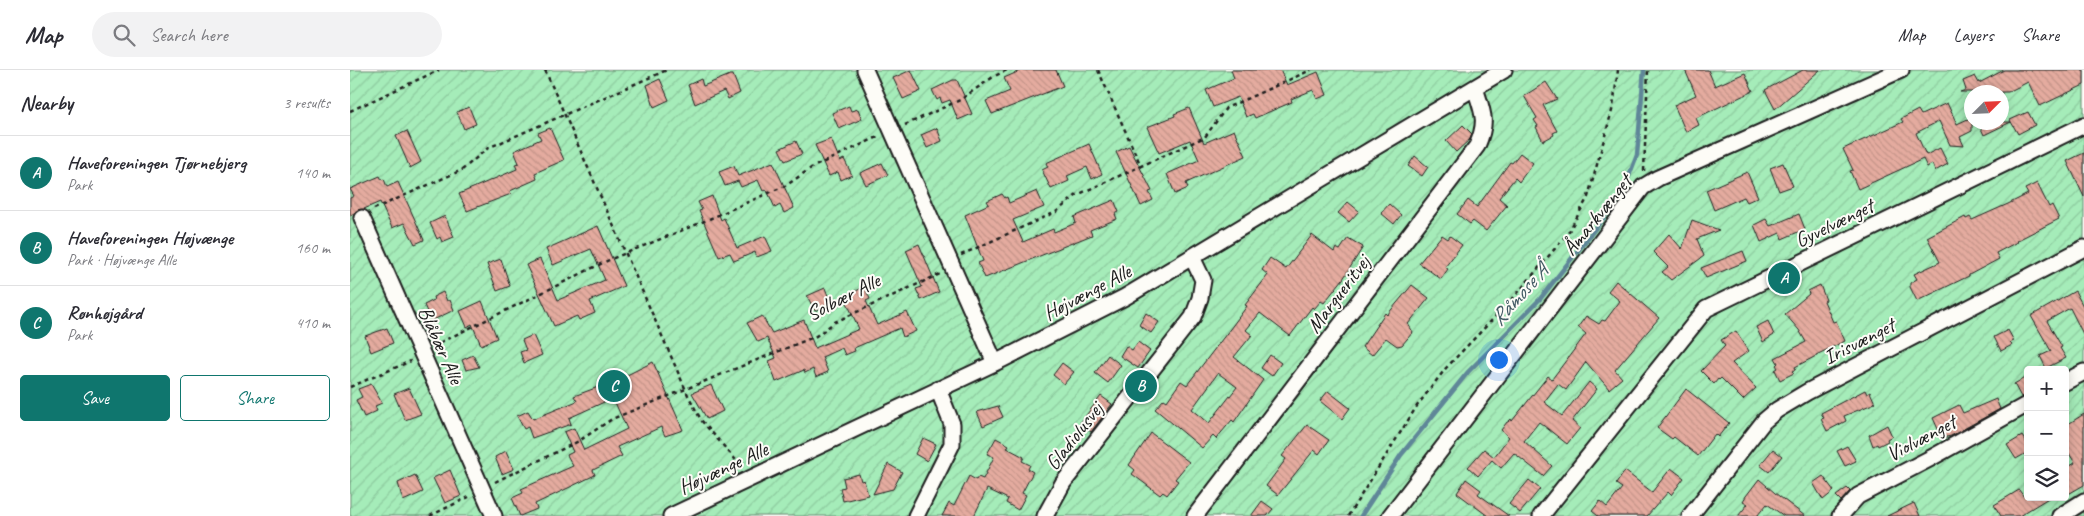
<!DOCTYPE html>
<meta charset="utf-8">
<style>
body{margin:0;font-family:Caveat,sans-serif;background:#f2f2f3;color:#2b2b33}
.controls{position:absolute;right:15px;bottom:15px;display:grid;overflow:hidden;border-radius:5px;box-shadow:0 2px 12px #0003}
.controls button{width:45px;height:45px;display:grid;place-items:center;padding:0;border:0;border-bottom:1px solid #e1e1e2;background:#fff;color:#2b2b33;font:25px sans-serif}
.compass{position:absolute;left:1614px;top:15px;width:45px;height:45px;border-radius:50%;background:#fff;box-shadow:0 2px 12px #0003;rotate:66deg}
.you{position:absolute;left:1148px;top:289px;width:18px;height:18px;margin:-12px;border:4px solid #fff;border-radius:50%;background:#1a73e8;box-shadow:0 0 0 8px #1a73e833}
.badge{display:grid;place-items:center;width:32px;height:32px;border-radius:50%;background:#0f766e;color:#fff;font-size:16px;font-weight:700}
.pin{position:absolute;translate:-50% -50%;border:2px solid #fff;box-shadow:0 1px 5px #0006}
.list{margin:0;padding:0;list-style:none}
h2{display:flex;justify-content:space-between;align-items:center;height:65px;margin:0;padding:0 20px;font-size:21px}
h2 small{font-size:16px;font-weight:400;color:#7c7c81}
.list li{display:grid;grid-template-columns:32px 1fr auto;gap:15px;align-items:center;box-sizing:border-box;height:75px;padding:0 20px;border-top:1px solid #e1e1e2}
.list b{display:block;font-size:19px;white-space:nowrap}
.list p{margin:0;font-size:16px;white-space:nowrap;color:#7c7c81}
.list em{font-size:16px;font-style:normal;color:#7c7c81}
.actions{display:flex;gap:10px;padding:15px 20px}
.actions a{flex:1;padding:11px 0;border:1px solid #0f766e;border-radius:5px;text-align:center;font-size:18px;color:#0f766e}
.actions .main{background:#0f766e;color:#fff}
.icon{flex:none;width:28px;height:28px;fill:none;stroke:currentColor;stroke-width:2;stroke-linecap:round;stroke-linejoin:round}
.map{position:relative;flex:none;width:1734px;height:446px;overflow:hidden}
header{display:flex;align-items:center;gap:30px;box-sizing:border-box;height:70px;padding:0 25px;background:#fff;border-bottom:1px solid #e1e1e2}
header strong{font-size:24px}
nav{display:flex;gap:28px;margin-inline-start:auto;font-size:18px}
.search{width:350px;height:45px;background:#f2f2f3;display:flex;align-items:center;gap:12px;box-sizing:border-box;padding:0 18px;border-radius:28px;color:#7c7c81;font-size:19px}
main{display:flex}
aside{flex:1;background:#fff}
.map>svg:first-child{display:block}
.garden{fill:url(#garden-furrows);stroke:#60846a;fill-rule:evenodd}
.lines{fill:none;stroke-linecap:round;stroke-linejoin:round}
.stream{stroke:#5e8698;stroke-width:4.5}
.building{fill:url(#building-back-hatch);stroke:#1c1c1c;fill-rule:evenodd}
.minor-casing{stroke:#1c1c1c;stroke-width:19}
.path{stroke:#1c1c1c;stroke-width:2.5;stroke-dasharray:4 4;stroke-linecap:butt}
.minor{stroke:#fdfcf7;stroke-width:15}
.labels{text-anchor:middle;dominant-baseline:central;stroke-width:4;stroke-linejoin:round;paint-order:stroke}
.street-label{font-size:21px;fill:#1c1c1c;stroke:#fdfcf7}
.water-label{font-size:22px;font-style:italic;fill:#425a64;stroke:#fdfcf7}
</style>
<header>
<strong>Map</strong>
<div class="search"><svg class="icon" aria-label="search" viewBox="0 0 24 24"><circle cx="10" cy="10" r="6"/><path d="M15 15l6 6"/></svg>Search here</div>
<nav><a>Map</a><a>Layers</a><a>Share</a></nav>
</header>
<main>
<aside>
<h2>Nearby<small>3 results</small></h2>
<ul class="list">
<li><span class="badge">A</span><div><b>Haveforeningen Tjørnebjerg</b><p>Park</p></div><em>140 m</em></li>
<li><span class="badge">B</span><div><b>Haveforeningen Højvænge</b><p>Park · Højvænge Alle</p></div><em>160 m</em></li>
<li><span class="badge">C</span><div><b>Rønhøjgård</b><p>Park</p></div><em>410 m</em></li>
</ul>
<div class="actions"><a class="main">Save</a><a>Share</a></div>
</aside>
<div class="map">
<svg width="1734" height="446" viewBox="0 0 1734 446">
<defs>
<pattern id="garden-furrows" width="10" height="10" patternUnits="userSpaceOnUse" patternTransform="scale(1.25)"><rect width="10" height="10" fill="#a5ecb9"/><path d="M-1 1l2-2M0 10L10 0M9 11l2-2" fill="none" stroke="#8dca9e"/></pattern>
<pattern id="building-back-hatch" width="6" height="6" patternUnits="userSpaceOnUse" patternTransform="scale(1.25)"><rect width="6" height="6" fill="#e4ab9f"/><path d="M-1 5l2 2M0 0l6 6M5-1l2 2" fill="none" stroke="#c39388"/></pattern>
</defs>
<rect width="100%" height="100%" fill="#fdfcf7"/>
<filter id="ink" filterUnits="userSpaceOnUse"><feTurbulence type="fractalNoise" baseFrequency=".02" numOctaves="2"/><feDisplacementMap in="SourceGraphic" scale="10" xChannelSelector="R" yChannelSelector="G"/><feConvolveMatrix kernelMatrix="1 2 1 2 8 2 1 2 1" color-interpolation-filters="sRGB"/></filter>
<g filter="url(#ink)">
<path class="garden" d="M0 0H1734V446H0ZM1622 22H1652V52H1622ZM1678 300H1715V427H1678Z"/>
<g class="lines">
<path class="stream" d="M1011 446 1051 385 1118 302 1190 229 1272 124 1287 85 1294 0"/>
</g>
<path class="building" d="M561 0 571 21 553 29 543 8Z
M672 0H706L713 16 642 44 636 31 660 21 654 8Z
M881 0H930L937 15 968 2 977 25 967 29 963 20 941 29 942 32 905 48 903 44 896 47 888 27 863 37 856 20 884 8Z
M1335 0H1358L1365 16 1395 3 1403 21 1346 48 1349 55 1336 62 1324 35 1346 25Z
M1453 0H1470L1425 39 1415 20Z
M1654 0H1734V15L1690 36 1678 12 1658 22H1610L1616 20 1613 11 1625 6 1629 13Z
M380 5H383L390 23 378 29 374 21 345 34 338 15 351 9 353 16Z
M310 9 319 30 304 37 297 15Z
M603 10H607L622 44 608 50 600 30 592 33 590 28 587 30 582 20Z
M1196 12 1207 29 1193 35 1207 61 1203 63 1204 65 1193 71 1186 57 1188 56 1184 50 1187 48 1174 26Z
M1597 33 1607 54 1622 47V61L1610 67 1614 76 1600 75 1589 51 1566 63 1576 85 1590 78 1598 94 1585 101 1582 94 1577 97 1573 89 1508 119 1500 101 1503 100 1493 79 1553 52 1551 49 1568 40 1571 45Z
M499 36 501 41 508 39 512 49 489 59 482 43Z
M119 37 126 54 114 59 107 42Z
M839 38 854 73 884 60 896 86 836 113 838 118 825 124 817 104 849 90 840 70 809 83 797 57 825 46 824 44Z
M1678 42 1685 55 1668 64 1660 50Z
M1628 52H1661L1634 65Z
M1113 55 1122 64 1120 69 1106 82 1096 71Z
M200 58 214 90 185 103 187 109 160 121 161 124 117 141 109 124 167 99 165 94 169 93 164 81 191 69 188 63Z
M587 58 592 71 577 78 571 65Z
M57 61 71 92 60 98 46 66Z
M481 69 490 91 494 89 502 105 491 110 488 102 479 106 465 75Z
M446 71 452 84 435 91 429 79Z
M739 74 752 104 742 109 737 97 717 106 719 111 701 119 692 100 698 97 696 93Z
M779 76 802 121 799 122 803 130 791 136 766 82Z
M1170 83 1183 93 1169 112 1165 108 1149 128 1157 135 1136 161 1123 151 1120 154 1107 144 1118 130 1127 137 1160 92 1162 93Z
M1734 83V127L1717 91Z
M1065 86 1078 97 1072 106 1058 96Z
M423 92 444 138 434 143 430 135 425 138 417 120 413 121 408 110 391 117 388 111 375 116 369 102 384 96 388 106Z
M532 93 538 105 516 115 510 103Z
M1433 93 1443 116 1429 121 1420 98Z
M1397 102 1408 127 1397 132 1394 127 1364 140 1356 120Z
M30 106 32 110 34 109 37 117 48 112 74 170 65 174 54 153 42 158 30 132 14 139 8 140 0 146V128L4 126 0 119Z
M1687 113 1699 137 1702 135 1709 149 1666 171 1667 172 1646 183 1649 189 1619 205V206L1567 231 1560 217V213L1567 209 1564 204 1590 192 1577 167 1615 147 1616 149 1620 147 1622 150 1658 134 1678 124 1675 119Z
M687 121 694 137 663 150 673 172 703 159 704 162 726 153 724 147 764 130 769 142 765 144 767 149 740 160 742 165 635 208 628 193 633 191 615 145 639 134 637 131 652 124 655 128 657 127 659 133Z
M362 126 371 150 374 148 387 178 415 166 422 181 407 187 405 182 384 191 380 183 369 187 349 141 352 140 348 132Z
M998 132 1009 141 999 152 988 143Z
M1039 134 1051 145 1044 154 1031 143Z
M1449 144 1455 159 1432 169 1430 163 1411 172 1404 155 1416 149 1420 156Z
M95 146 104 167 92 172 90 167 87 169 80 153Z
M1342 150 1369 160 1347 169 1354 186 1321 210 1312 202 1318 197 1303 182 1319 164 1332 179Z
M248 156 274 216 240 231 245 243 229 250 227 246 204 256 176 195 190 189 208 230 255 210 241 179 203 195 196 179Z
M962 165 984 182 986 178 990 180 998 168 1013 177 993 209 974 233 971 231 964 239 962 237 940 266 910 243 896 260 902 265 884 287 913 310 884 352 882 350 866 369 863 366 852 378 805 339 814 329 817 331 831 311 837 315 883 255 897 236 895 235 918 205 912 200 920 188 936 199ZM868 303 887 317 859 353 842 339Z
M1092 165 1098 169 1100 166 1112 175 1095 197 1098 199 1091 209 1069 193Z
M569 174 589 222 571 230 566 219 572 217 556 180Z
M1393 181 1397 191 1356 208 1351 198Z
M151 189 160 216 147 221 137 194Z
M1266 211 1309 248 1265 300 1272 308 1259 319 1236 292 1216 320 1208 314 1194 332 1212 346 1239 312 1247 319 1222 351 1230 358 1217 374 1189 352 1174 371 1202 396 1193 406 1164 383 1151 398 1142 390 1128 406 1118 397 1134 379 1144 387 1159 367 1151 360 1157 352H1158L1161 349 1162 351 1198 306 1202 309 1236 264 1228 257 1236 246 1249 254 1252 250 1255 251 1270 231 1258 221Z
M1062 215 1079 228 1058 254 1063 262 1052 275 1047 276 1036 268 1022 285 1012 277 1035 243 1037 245Z
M1470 215 1476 230 1474 231 1483 252 1486 251 1495 271 1466 285V286L1445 297 1446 299 1442 301 1444 303 1430 310 1425 300 1428 298 1426 295 1428 293 1425 288 1456 272 1449 260 1435 244 1459 224 1458 221Z
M515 217 520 229 516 231 527 255 557 242 566 261 553 267 550 258 504 278 505 281 495 285 492 278 472 287 478 302 466 307 463 299 455 303 454 300 426 312 419 291 426 288 417 268 408 272 397 253 412 246 422 263 454 250 465 278 509 259 494 226Z
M475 218 481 233 465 241 457 226Z
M1725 221 1734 238V266L1720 238 1697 251 1712 277 1710 278 1716 288 1696 298 1690 286 1701 281 1681 246Z
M93 222 97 231 100 230 104 240 81 251 74 235 84 230 83 227Z
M132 231 147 268 131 275 122 254 117 257 110 241Z
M796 243 809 252 801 263 789 255Z
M1418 251 1424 265 1413 272 1406 257Z
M37 258 43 273 21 282 15 266Z
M1658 260 1664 271 1660 273 1662 275 1651 281 1644 267Z
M1386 261 1399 281 1382 293 1406 318 1393 330 1371 308 1369 310 1368 309 1364 314 1351 301 1375 276 1371 270Z
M183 265 192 285 174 293 170 282 176 280 172 270Z
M788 272 800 281 788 298 770 286 776 276 782 280Z
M123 285 129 297 116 300 112 290Z
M758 285 771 295 758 313 745 303Z
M920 285 931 293 922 306 911 298Z
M303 292 333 360 315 366 311 357 267 377 272 386 243 400 245 405 185 434 187 439 170 446 162 428 173 423 171 419 223 396 217 385 223 382 214 362 224 358 234 380 277 359 263 328 219 348 221 354 182 368 178 357 174 359 167 346 178 341 183 349 227 331 224 326 267 310Z
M712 293 724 302 714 314 703 305Z
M1678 306V325L1671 327 1664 314Z
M21 314 32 333 25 336 27 341 14 347 6 330 12 327 8 319Z
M361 315 373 341 357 349 342 323Z
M59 318 71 344 55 350 44 324Z
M1336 319 1379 353 1368 367 1365 364 1348 386 1324 367 1322 369 1307 358Z
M1515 320 1517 324 1520 322 1525 333 1494 346 1496 351 1477 361 1471 349 1474 348 1471 343Z
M978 321 1000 338 992 349 970 331Z
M751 326 762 334 741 362 730 353Z
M1646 329 1650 339 1601 366 1592 368 1583 348 1609 335 1613 343Z
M648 336 653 347 633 356 627 342Z
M1734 344V415L1715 426V399L1725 393 1715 377V356Z
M957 355 979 370 969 384 964 380 928 425 916 416 936 389 932 386Z
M1537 355 1542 366 1537 369 1538 371 1528 376 1527 374 1523 376 1519 365Z
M801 363 839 392 825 409 828 411 817 425 813 422 810 425 782 404 785 400 779 395Z
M1672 366 1678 375V382L1666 389 1657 375Z
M573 368 586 374 577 391 565 384Z
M646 368 659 375 657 378 674 387 672 391 680 395 678 399 683 402 672 423 676 425 668 440 656 433 658 429 637 419 624 446H592L599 433 604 436 619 406 626 410 628 407 633 409 644 387 637 384Z
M1497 376 1506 391 1495 396 1487 381Z
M1423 379 1432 386 1419 402 1410 395Z
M156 381 164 399 152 404 145 387Z
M538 394 552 402 543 419 523 424Z
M1321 398 1334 408 1321 425 1318 422 1297 446H1248L1242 441 1250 431 1257 437 1272 418 1266 414 1275 401 1302 422Z
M100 400 111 426 95 433 83 408Z
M509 404 511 411 514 410 518 425 493 431 490 418 495 417 493 408Z
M65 405 73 422 53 431 48 413Z
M1473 406 1484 421 1473 430 1463 413Z
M1116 409 1131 420 1128 424 1159 446H1138L1107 423Z
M1409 409 1425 423 1455 446H1434L1417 434 1407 446H1388L1398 434 1393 431 1396 426Z
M1179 410 1190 419 1170 443 1159 434Z
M1497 418 1500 421 1491 431 1486 426Z
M1669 420 1674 427H1700L1669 446H1651L1644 435Z
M912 431 923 439 917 446H901Z
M1564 433 1570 446H1537Z"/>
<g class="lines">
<defs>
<path id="minor" d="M515 0 645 293
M12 148 144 446
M1715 312 1734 302
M321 446 651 290 775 227 1154 0
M566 446 602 374V354L588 319
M695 446 713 413 843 247 850 228 853 210 842 187
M845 446 1127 76C1138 51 1133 43 1125 18
M1040 446 1293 117 1308 108 1551 0
M1191 446 1356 239 1734 55
M1340 446 1414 351 1427 340 1457 322 1734 178
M1490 446 1508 426 1581 388 1678 334
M1710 446 1734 431"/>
</defs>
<use href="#minor" class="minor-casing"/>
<path class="path" d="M195 0 338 325 351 350 391 396
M748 0 791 96
M0 41 89 0
M555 55 610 30 643 7 657 0
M1294 101 1298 0
M24 139 112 100 138 78 317 0
M611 185 706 142 727 125 855 67 876 38 961 0
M83 276 259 190 343 156 437 115 461 98 530 66
M0 317 61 291
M145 412 229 371 262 349 466 266 485 252 590 204
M80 446 119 427
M998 446 1067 336 1096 298 1166 225 1218 163 1238 127 1263 37 1268 0"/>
<use href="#minor" class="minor"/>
</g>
</g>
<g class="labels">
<g class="street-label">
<text transform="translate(1247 145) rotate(-51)">Åmarkvænget</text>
<text transform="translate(1484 153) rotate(-26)">Gyvelvænget</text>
<text transform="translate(737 222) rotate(-28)">Højvænge Alle</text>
<text transform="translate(988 224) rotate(-53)">Margueritvej</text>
<text transform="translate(493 227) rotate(-27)">Solbær Alle</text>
<text transform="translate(1509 271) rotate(-27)">Irisvænget</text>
<text transform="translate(91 275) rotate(66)">Blåbær Alle</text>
<text transform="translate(724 366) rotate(-52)">Gladiolusvej</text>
<text transform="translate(1571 368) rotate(-28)">Violvænget</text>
<text transform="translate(373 398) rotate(-25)">Højvænge Alle</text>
</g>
<g class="water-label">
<text transform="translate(1169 225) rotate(-48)">Råmose Å</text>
</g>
</g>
</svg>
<div class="controls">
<button>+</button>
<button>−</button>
<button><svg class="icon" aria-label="layers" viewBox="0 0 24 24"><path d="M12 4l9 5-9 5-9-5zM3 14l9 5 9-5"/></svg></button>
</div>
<svg class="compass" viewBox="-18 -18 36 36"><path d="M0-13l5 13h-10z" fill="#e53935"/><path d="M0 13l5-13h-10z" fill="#7c7c81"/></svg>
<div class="you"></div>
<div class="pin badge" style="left:1434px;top:208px">A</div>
<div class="pin badge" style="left:791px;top:316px">B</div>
<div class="pin badge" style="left:264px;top:316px">C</div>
</div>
</main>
